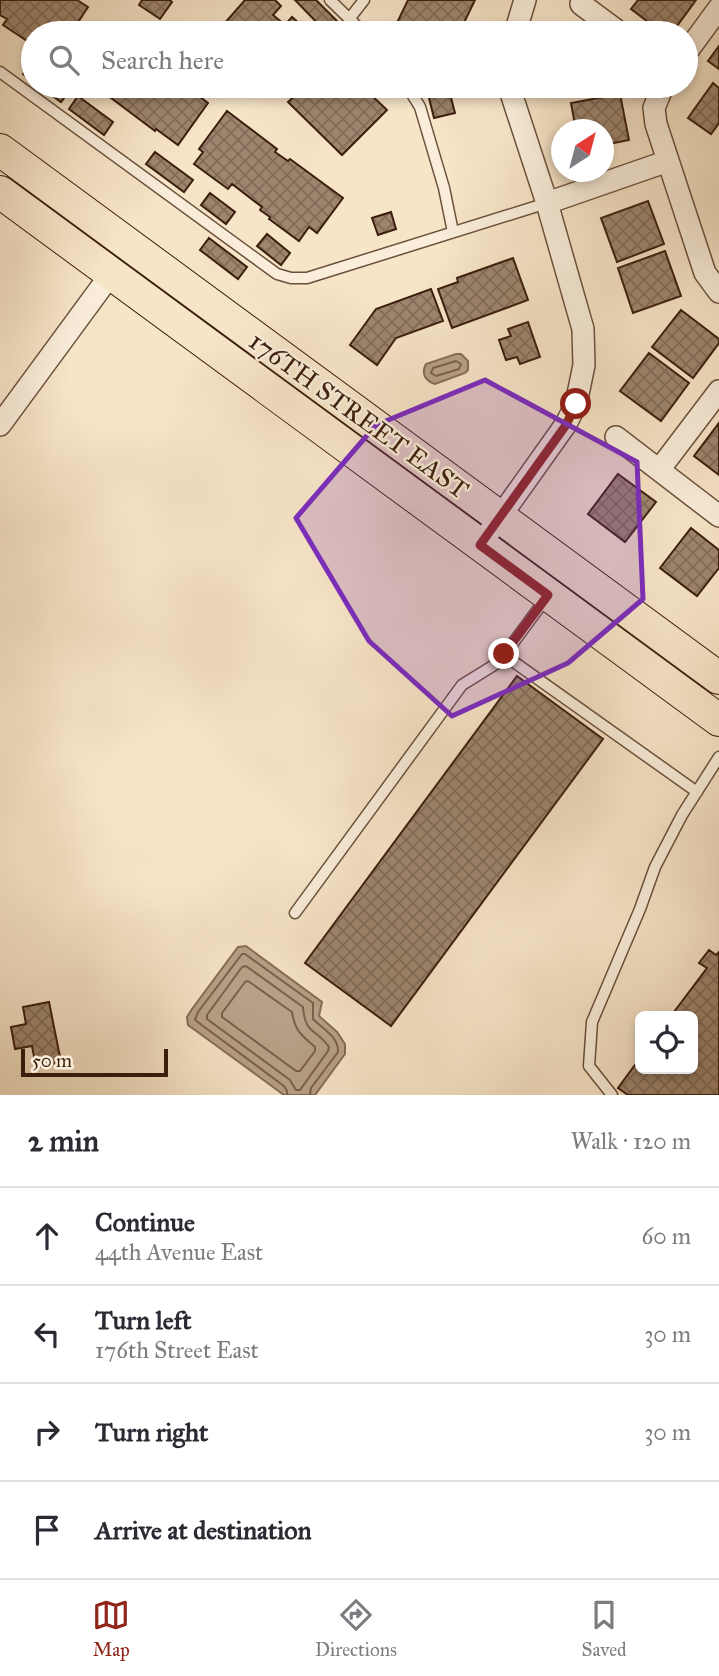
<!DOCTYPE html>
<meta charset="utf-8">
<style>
body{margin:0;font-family:"IM FELL Great Primer",serif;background:#f2f2f3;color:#2b2b33}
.controls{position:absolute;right:21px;bottom:21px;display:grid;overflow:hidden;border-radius:10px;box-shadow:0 4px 10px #0003}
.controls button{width:63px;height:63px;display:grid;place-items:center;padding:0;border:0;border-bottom:2px solid #e1e1e2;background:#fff;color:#2b2b33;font:35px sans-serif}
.compass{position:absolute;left:551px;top:119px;width:63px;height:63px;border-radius:50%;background:#fff;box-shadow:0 4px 10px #0003;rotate:36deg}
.scale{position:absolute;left:21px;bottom:18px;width:147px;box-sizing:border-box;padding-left:7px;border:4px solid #3c1e0d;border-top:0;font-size:19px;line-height:24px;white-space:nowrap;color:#3c1e0d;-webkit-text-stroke:5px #faeedb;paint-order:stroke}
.stop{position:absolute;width:21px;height:21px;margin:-16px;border:5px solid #8f2418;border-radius:50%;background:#fff}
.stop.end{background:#8f2418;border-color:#fff;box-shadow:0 2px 7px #0008}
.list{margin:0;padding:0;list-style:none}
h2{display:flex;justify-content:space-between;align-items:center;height:91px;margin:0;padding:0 28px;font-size:30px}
h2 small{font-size:23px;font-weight:400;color:#7c7c81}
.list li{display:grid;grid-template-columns:46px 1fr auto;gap:21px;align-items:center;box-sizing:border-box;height:98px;padding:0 28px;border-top:2px solid #e1e1e2}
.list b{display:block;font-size:26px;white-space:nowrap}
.list p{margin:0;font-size:23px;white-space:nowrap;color:#7c7c81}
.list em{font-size:23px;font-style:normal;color:#7c7c81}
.icon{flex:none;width:38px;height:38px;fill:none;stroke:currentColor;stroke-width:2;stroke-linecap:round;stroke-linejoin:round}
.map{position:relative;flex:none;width:719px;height:1095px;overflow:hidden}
.search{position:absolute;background:#fff;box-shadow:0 4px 10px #0003;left:21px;right:21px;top:21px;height:77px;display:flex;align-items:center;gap:18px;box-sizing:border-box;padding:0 24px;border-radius:38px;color:#7c7c81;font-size:26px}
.sheet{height:483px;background:#fff}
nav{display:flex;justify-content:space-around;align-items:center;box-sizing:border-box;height:98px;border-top:2px solid #e1e1e2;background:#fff;font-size:19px;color:#7c7c81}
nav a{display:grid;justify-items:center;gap:4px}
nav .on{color:#8f2418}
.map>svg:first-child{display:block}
.water{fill:#b7a188;stroke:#866d57;stroke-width:2}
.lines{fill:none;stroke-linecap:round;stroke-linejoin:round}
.shore{stroke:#7a604a;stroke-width:2}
.building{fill:url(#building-cross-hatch);stroke:#3c1e0d;stroke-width:2}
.lane-casing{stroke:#6b503c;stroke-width:13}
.street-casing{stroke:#6b503c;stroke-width:24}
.primary-casing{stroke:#3c1e0d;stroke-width:34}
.lane{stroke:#faeedb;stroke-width:10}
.street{stroke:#faeedb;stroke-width:21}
.primary{stroke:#f7e5c8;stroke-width:32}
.route{stroke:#8f2418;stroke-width:9}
.marked{fill:#7b2cbf;fill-opacity:0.2;stroke:#7b2cbf;stroke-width:5;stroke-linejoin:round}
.labels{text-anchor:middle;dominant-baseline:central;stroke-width:5;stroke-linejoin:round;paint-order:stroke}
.street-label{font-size:26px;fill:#3c1e0d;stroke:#faeedb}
</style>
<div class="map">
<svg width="719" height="1095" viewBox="0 0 719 1095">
<defs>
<pattern id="building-cross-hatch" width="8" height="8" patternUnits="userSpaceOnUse" patternTransform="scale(1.75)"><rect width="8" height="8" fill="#9d856e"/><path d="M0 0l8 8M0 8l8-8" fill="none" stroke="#816c59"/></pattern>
</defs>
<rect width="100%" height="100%" fill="#f7e5c8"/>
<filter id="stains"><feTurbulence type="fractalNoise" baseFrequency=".00286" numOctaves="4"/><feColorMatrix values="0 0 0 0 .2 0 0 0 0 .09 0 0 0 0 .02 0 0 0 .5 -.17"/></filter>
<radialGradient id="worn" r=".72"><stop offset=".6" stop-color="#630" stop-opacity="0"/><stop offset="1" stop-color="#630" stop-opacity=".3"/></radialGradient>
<path class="water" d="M456 354H461L468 361V370L465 373 435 384C425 381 421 373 426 364Z
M246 946 322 1002 319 1016 337 1032 345 1044V1054L315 1095H284L188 1025 187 1017 192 1009 238 947Z"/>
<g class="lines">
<path class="shore" d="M456 361 461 364 459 369 436 376 431 373 433 368Z
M246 966 303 1007C305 1035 316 1028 329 1047L328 1051 300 1090H296L290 1080 207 1019V1015L242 967Z
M248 981 292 1012C295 1031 301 1035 315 1047V1051L300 1071H296L222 1017V1013L245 982Z
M287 1095V1091L284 1086 195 1020 198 1012 242 954H245L313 1003V1019C323 1029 339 1037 338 1052L311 1088 310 1095"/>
</g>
<path class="building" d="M0 0H77L88 7 71 33H33V45L3 25 7 19 0 15Z
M142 0H170L172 2 160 19 139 5Z
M245 0H275L281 6 273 15 285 25 292 17 310 33H216Z
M295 0H316L338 22 327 33Z
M408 0H475L459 33H404L394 29Z
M638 0H696L672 33H663L631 9Z
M102 25 110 31 113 27 122 33H95Z
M719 46V69L708 61Z
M32 62 33 63V81L23 74Z
M713 83 719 88V123L711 134 688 118Z
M39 86H64L70 90 61 102Z
M91 86H193L203 93 200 97 208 103 178 145 156 129 155 131 103 92 100 96 89 89Z
M305 86H349L348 87 358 97 366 90 387 110 342 155 288 102Z
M426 86H448L455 113 434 118Z
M620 94 629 140 604 145V130H576L571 103Z
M78 96 113 122 104 135 69 109Z
M227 111 277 149 275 152 288 161 290 159 343 198 317 233 309 227 299 241 269 219 270 217 260 210 262 207 232 184 228 189 194 164 203 152 199 149Z
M155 152 193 180 184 192 146 164Z
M210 193 235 212 226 224 201 205Z
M648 201 664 244 617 262 601 218Z
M391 212 396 229 378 235 372 218Z
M267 234 290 253 281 265 257 246Z
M209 238 247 267 238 279 200 250Z
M665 251 681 296 633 313 618 268Z
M513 258 528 300 452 328 438 289 458 282 457 278Z
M431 289 443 321 396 338 377 365 350 345 376 309Z
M681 310 719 339V343L693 378 652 347Z
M528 322 540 357 520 364 517 357 506 360 499 340 511 336 508 329Z
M649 353 689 383 661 421 620 391Z
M719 423V475L694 456Z
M618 474 656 502 625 542 588 514Z
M691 528 719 550V568L697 596 660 568Z
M517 676 603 739 391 1026 305 963Z
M709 950 716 955 719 952V1095H628L618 1088 640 1058V1069H693V1016H671L707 968 699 963Z
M49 1002 61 1062 36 1067 32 1046 15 1049 11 1027 26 1024 23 1007Z"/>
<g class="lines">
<defs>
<path id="lane" d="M330 0 364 33
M350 18 364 0
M0 72 277 274 291 278H307L547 203
M407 86 420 107 444 188 453 232
M504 655 697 792
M295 913 462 685 499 662 547 597
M612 1095 589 1066 592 1022 640 909 655 867 682 815 719 757"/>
<path id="street" d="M581 4 620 33
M515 33 525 0
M686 53 719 8
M663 86 654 108 656 124 705 273 719 292
M547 203 668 161
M0 425 111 274
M616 437 719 516
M659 470 719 391
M480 545 566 424 576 404 584 365 583 329 547 203 512 96 511 86"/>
<path id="primary" d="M0 150 719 678
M0 192 719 720"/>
</defs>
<use href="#lane" class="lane-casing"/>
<use href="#street" class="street-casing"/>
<use href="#primary" class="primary-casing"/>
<use href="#lane" class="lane"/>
<use href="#street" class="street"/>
<use href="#primary" class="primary"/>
</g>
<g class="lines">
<path class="route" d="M504 654 548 595 480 545 566 425 576 404"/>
</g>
<path class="marked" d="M485 380 637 462 643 599 568 663 452 716 369 641 296 518 376 425Z"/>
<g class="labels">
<g class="street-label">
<text transform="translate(359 415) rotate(36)">176TH STREET EAST</text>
</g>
</g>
<rect width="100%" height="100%" filter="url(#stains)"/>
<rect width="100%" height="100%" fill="url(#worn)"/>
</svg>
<div class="controls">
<button><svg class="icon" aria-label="locate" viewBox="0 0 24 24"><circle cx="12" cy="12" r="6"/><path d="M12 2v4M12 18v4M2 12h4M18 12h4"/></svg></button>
</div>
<svg class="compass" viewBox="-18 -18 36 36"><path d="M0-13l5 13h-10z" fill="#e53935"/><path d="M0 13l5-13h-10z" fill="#7c7c81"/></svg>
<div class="scale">50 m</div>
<div class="stop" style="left:576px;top:404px"></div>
<div class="stop end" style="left:504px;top:654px"></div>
<div class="search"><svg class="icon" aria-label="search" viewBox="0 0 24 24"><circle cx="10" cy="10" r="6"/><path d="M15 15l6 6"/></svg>Search here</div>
</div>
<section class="sheet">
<h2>2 min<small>Walk · 120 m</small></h2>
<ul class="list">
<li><svg class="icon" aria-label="ahead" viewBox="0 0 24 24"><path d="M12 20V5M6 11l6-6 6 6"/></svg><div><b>Continue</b><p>44th Avenue East</p></div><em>60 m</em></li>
<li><svg class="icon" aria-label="left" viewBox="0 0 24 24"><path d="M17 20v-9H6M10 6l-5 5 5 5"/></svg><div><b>Turn left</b><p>176th Street East</p></div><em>30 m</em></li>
<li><svg class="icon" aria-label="right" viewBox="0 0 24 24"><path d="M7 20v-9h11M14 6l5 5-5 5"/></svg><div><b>Turn right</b></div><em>30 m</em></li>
<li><svg class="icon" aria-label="arrive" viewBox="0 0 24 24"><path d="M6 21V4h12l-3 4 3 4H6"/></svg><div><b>Arrive at destination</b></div></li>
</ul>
</section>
<nav>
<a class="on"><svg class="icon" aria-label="map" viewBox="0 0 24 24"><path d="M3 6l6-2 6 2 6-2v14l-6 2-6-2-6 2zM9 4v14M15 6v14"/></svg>Map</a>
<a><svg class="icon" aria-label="directions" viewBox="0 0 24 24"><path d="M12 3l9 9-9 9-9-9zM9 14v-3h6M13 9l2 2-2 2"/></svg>Directions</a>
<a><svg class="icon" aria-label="saved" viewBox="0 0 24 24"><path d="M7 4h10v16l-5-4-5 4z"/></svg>Saved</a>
</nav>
